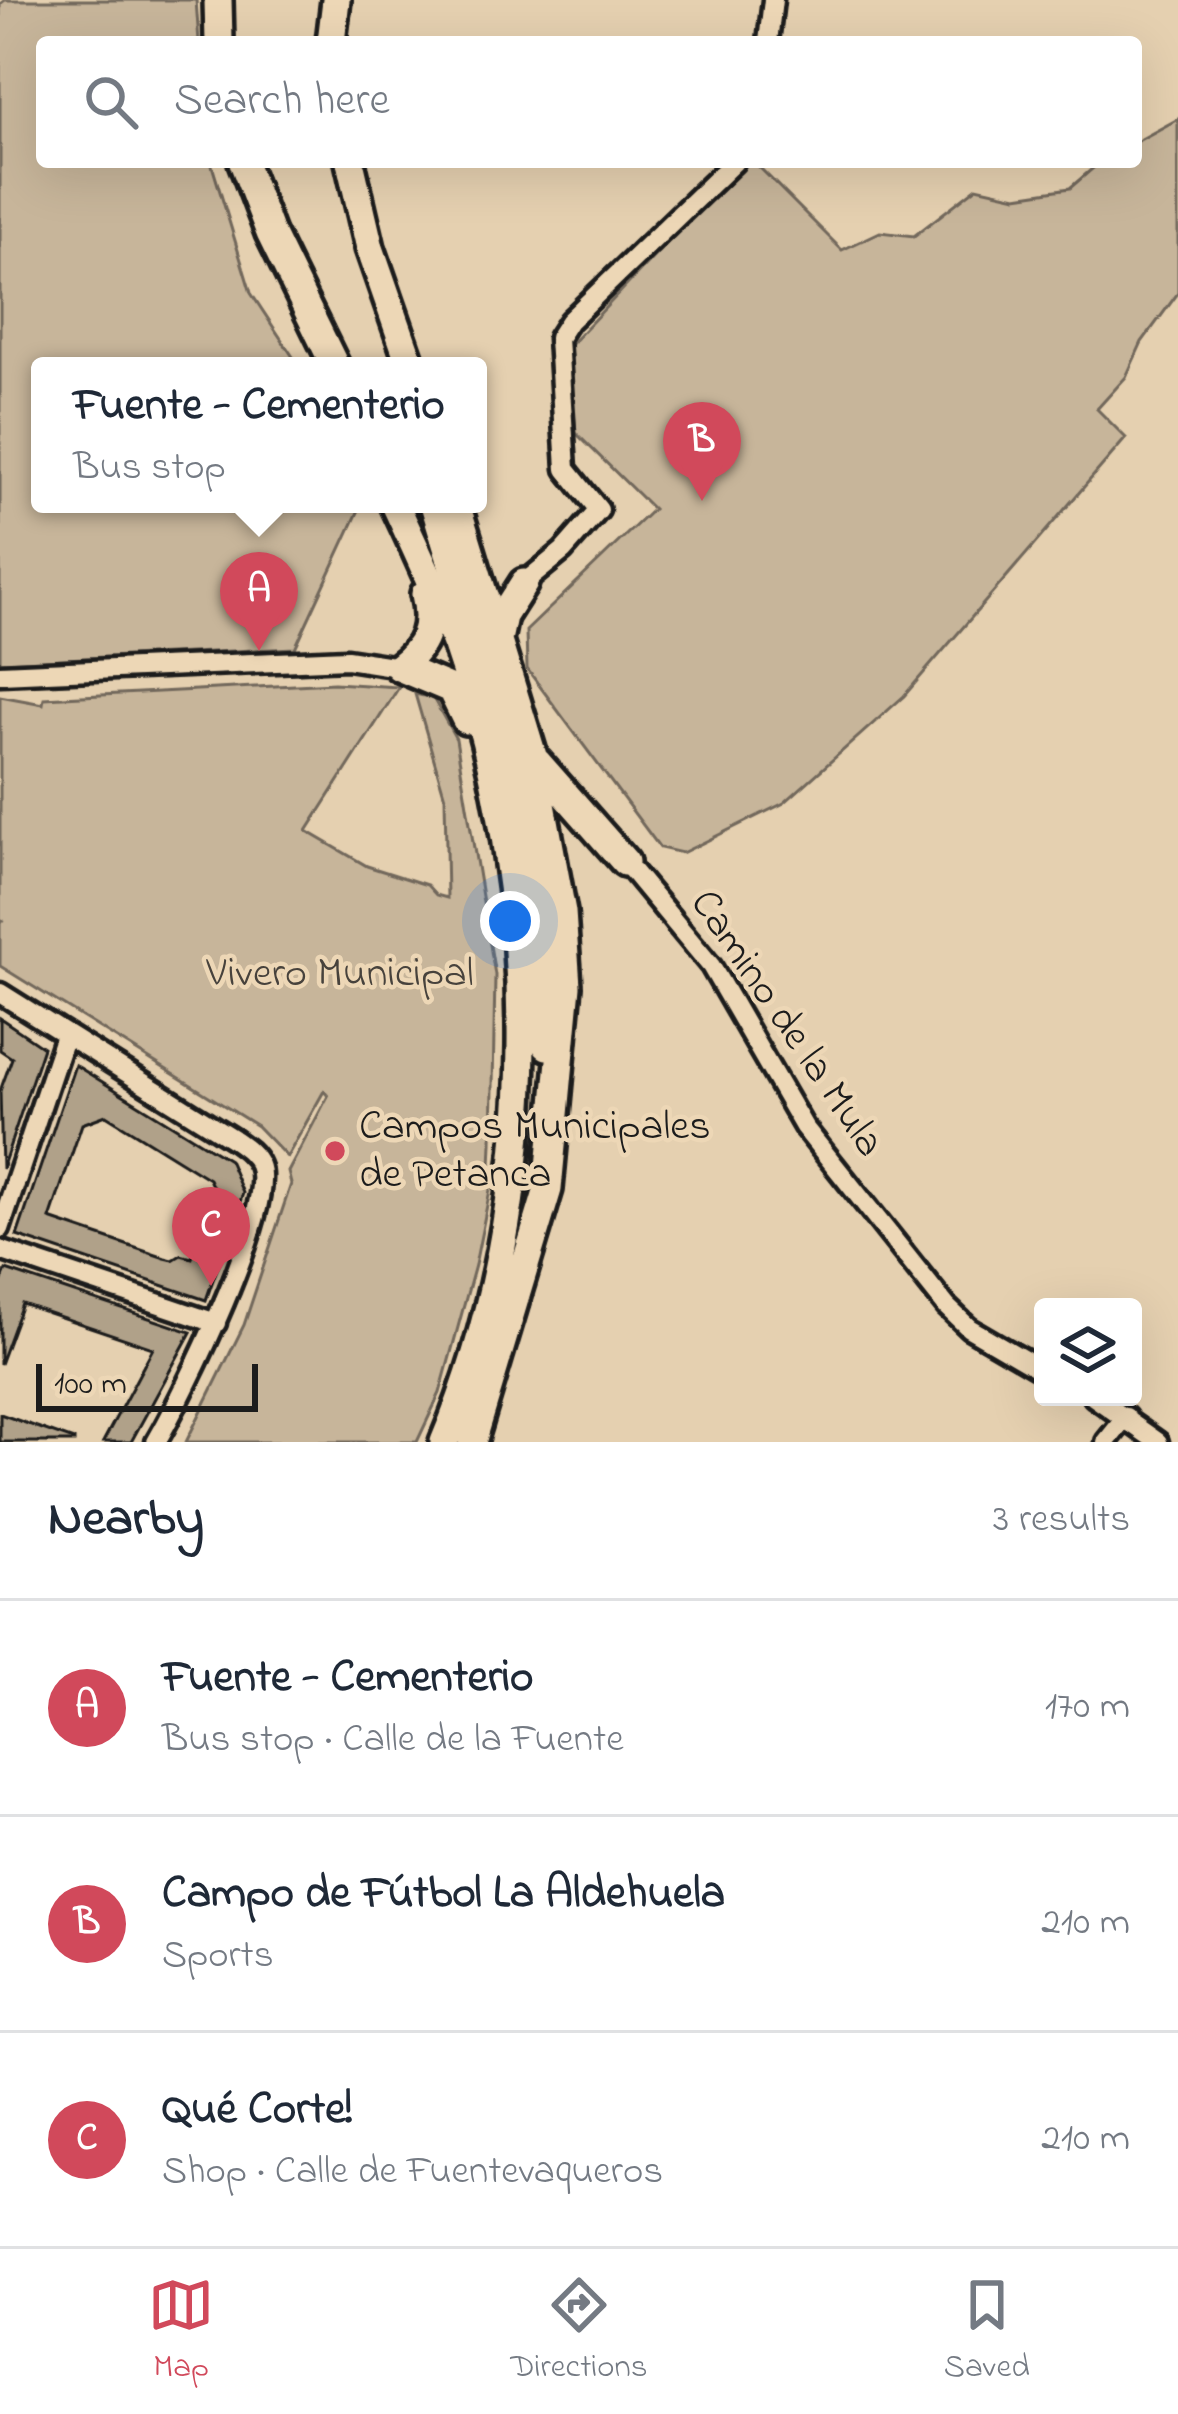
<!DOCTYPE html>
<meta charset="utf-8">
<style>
body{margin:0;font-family:"Indie Flower",sans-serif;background:#f6f6f7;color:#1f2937}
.controls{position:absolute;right:36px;bottom:36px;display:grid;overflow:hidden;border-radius:12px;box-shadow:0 12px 48px #0002}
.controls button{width:108px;height:108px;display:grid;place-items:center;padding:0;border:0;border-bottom:3px solid #e0e1e3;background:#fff;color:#1f2937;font:60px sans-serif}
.scale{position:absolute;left:36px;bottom:30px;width:222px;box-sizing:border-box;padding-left:12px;border:6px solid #1c1c1c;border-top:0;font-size:33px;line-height:42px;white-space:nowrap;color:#1c1c1c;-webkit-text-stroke:9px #edd7b6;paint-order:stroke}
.you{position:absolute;left:510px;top:921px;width:42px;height:42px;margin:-30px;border:9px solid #fff;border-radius:50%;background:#1a73e8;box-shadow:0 0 0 18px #1a73e833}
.badge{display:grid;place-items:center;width:78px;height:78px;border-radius:50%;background:#d1495b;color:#fff;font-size:39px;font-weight:700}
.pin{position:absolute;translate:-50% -99px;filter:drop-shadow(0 3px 6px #0008)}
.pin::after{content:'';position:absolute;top:63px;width:42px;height:36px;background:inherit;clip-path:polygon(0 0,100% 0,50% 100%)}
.popup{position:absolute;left:31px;top:357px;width:456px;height:156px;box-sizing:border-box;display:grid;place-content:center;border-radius:12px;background:#fff;filter:drop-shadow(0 3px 9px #0005);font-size:39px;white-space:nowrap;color:#747a83}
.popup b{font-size:45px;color:#1f2937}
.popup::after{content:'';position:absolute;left:50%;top:100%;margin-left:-24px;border:24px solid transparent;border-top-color:#fff}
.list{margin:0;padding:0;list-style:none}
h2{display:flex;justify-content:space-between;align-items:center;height:156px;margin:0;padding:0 48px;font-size:51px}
h2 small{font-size:39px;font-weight:400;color:#747a83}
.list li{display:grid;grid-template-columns:78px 1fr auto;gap:36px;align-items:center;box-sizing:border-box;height:216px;padding:0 48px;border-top:3px solid #e0e1e3}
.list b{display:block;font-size:45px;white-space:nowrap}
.list p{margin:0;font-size:39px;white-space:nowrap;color:#747a83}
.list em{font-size:39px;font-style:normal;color:#747a83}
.icon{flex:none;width:66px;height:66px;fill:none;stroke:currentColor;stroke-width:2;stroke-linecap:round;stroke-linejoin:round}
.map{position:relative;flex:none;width:1178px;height:1442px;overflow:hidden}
.search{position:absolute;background:#fff;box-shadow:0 12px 48px #0002;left:36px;right:36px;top:36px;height:132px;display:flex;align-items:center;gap:30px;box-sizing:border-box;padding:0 42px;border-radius:12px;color:#747a83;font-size:45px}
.sheet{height:804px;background:#fff}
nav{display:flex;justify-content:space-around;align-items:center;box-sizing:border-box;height:168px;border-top:3px solid #e0e1e3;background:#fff;font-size:33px;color:#747a83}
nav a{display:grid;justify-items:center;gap:6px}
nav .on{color:#d1495b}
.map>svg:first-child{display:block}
.green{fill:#c7b59a;stroke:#72685b;stroke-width:3}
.building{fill:#b0a189;stroke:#1c1c1c;stroke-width:3;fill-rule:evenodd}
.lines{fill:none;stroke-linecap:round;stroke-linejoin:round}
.minor-casing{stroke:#1c1c1c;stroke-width:27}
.highway-casing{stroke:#1c1c1c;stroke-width:36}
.minor{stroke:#edd7b6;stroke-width:18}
.highway{stroke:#edd7b6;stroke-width:27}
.poi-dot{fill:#d1495b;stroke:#edd7b6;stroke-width:4.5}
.labels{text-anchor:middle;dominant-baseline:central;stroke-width:9;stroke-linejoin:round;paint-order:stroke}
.park-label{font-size:42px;fill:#47423c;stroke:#edd7b6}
.street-label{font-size:42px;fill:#1c1c1c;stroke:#edd7b6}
.poi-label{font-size:42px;fill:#1c1c1c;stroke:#edd7b6;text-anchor:start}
</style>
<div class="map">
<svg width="1178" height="1442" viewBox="0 0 1178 1442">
<rect width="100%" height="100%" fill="#e5d0b0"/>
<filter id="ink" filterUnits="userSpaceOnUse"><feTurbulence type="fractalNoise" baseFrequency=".00833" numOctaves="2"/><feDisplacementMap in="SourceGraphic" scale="24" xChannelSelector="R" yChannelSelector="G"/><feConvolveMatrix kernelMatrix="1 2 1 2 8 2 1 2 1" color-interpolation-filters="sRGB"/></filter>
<g filter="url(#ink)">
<path class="green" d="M5 0H196L199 42H42V162H211L251 293 299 366H40V504H357L359 510 295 648 0 662V4Z
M1178 119V293L1142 342 1126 377 1097 409 1126 438 904 696 784 803 682 853 660 848 527 669 526 631 653 509 576 433 568 347 744 162H754L842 250 880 232 914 236 977 187 1017 196 1070 188 1100 162H1136V142Z
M334 683 399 687 307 831 367 866 427 885 436 895 447 898 445 797 415 694 433 698 456 739 495 975 492 1143 490 1190 475 1265 440 1393 417 1442H186L244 1325 291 1184 288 1172 328 1096 324 1091 287 1157 257 1126 0 966V921H4L0 919V696L43 704 44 698Z"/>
<path class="building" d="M0 1018 43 1047 2 1169 0 1091 12 1058 0 1050Z
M75 1065 229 1160 243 1193 206 1300 17 1236ZM106 1115 209 1179 215 1192 192 1258 181 1255 173 1260 165 1258 50 1219 82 1124Z
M6 1270 191 1332 131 1442H103L153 1348 22 1304 0 1364V1286Z
M0 1414 74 1440V1442H0Z"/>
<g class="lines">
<defs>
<path id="minor" d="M768 42 773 0
M524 583 563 551 599 510 566 469 558 338 569 321 734 162
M0 674 347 659 399 667
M625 862 711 966 804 1127 947 1307 969 1328 1043 1371
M0 993 233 1139C243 1146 254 1153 259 1165 277 1206 181 1400 156 1442
M0 1229 65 1035
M0 1250 216 1323
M1094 1397 1158 1442
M1106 1442 1126 1417"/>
<path id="highway" d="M218 0 219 42
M331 42 336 0
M243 162 270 233 335 366
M350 162 370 248 411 366
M395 504C417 551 439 598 457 646 543 892 546 1201 444 1442
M434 504 520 789 544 947 547 1046
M456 504 533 756 562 912 567 986 548 1189 472 1442
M498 640 503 616 524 583
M399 667 451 689 466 720
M399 667C426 647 433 626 425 594
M537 762 625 862"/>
</defs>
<use href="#minor" class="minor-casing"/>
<use href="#highway" class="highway-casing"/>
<use href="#minor" class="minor"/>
<use href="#highway" class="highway"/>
</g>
</g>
<circle class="poi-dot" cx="335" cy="1151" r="12"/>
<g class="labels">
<g class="park-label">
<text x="340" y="974">Vivero Municipal</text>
</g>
<g class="street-label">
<text transform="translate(786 1024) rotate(56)">Camino de la Mula</text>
</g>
<g class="poi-label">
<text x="359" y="1127">Campos Municipales<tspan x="359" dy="48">de Petanca</tspan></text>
</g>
</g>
</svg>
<div class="controls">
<button><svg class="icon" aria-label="layers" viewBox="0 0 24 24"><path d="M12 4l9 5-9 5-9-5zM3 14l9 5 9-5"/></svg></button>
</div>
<div class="scale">100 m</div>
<div class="you"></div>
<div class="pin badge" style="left:259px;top:651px">A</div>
<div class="popup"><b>Fuente - Cementerio</b>Bus stop</div>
<div class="pin badge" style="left:702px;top:501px">B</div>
<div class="pin badge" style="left:211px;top:1286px">C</div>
<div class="search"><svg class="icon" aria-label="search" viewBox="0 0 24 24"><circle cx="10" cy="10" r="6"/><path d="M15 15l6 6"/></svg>Search here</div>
</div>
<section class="sheet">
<h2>Nearby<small>3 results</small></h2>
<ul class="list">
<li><span class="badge">A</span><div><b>Fuente - Cementerio</b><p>Bus stop · Calle de la Fuente</p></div><em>170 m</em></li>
<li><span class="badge">B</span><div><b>Campo de Fútbol La Aldehuela</b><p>Sports</p></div><em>210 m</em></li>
<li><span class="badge">C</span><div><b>Qué Corte!</b><p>Shop · Calle de Fuentevaqueros</p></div><em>210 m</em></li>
</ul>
</section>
<nav>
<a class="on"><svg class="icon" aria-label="map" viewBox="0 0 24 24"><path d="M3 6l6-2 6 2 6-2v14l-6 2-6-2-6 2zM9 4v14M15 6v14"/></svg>Map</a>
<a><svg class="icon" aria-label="directions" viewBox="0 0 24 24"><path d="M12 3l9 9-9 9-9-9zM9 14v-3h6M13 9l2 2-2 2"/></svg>Directions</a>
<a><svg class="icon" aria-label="saved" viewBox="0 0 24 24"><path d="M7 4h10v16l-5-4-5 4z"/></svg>Saved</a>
</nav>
